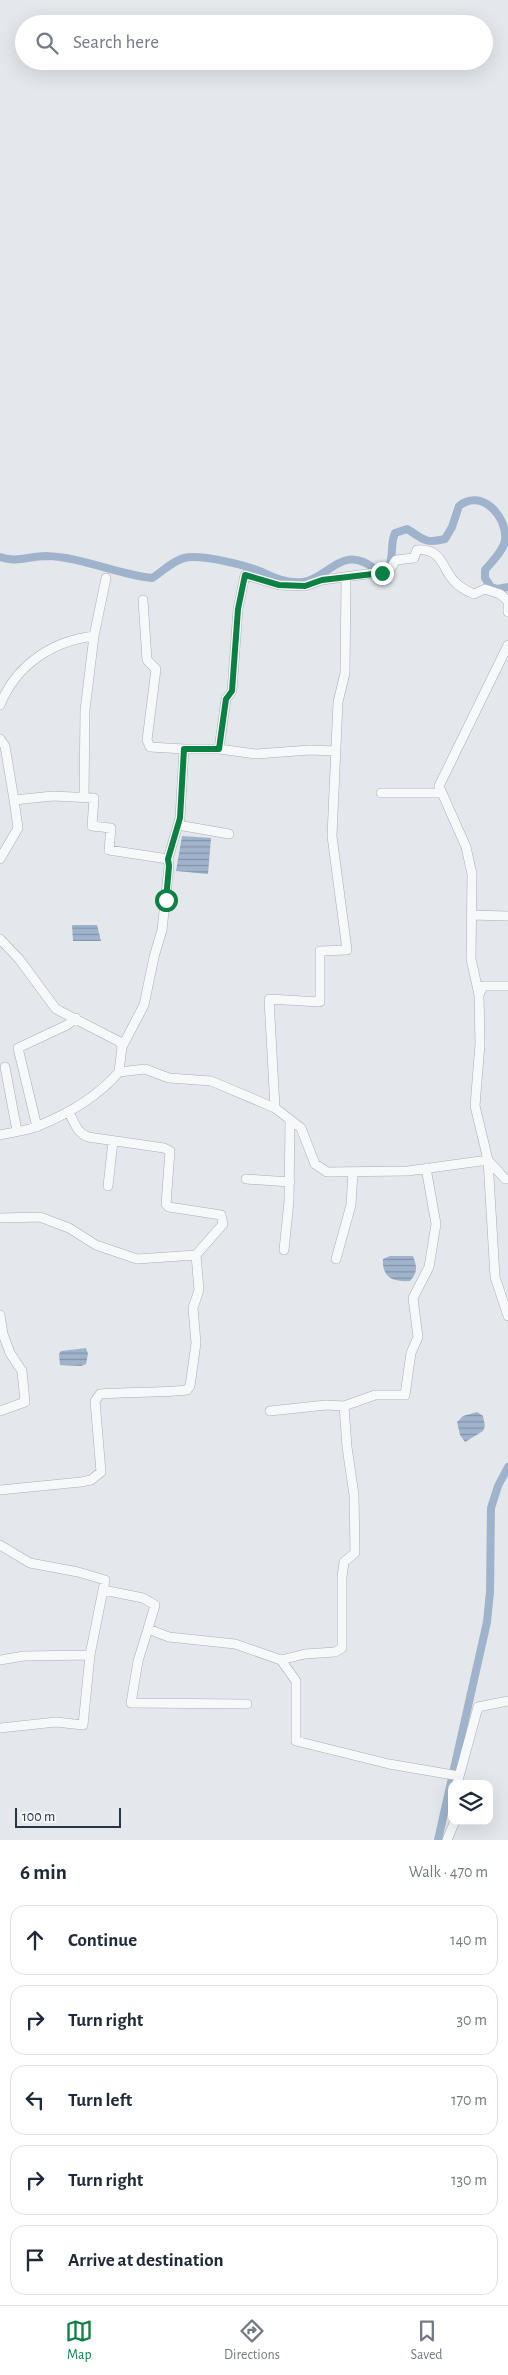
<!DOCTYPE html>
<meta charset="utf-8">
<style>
body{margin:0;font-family:"Alegreya Sans",sans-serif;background:#f2f2f3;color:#1f2937}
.controls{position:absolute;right:15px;bottom:15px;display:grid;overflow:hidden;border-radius:10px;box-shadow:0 5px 20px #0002}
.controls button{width:45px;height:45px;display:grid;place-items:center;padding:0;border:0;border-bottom:1px solid #e0e1e3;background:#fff;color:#1f2937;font:25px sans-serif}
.scale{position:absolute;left:15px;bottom:12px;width:106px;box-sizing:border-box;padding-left:5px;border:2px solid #2b3445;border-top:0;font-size:14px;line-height:18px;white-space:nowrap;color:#2b3445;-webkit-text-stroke:4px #f4f6f9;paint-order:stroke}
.stop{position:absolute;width:15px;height:15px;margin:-11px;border:4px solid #0b8043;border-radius:50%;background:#fff}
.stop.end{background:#0b8043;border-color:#fff;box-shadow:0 1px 5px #0008}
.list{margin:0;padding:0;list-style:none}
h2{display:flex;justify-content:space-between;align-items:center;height:65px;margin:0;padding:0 20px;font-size:21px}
h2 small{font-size:16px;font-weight:400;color:#747a83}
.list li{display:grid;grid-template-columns:32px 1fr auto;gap:15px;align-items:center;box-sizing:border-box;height:70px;margin:0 10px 10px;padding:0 10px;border:1px solid #e0e1e3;border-radius:15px}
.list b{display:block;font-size:19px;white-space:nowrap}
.list em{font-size:16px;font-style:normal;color:#747a83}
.icon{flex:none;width:28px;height:28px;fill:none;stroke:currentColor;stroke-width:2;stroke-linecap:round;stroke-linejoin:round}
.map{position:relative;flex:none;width:508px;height:1840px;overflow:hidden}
.search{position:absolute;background:#fff;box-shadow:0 5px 20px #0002;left:15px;right:15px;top:15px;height:55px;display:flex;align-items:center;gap:12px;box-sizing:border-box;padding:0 18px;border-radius:28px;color:#747a83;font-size:19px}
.sheet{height:465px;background:#fff}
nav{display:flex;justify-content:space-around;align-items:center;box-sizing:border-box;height:70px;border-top:1px solid #e0e1e3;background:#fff;font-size:14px;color:#747a83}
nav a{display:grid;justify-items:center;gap:2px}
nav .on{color:#0b8043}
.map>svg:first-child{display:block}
.water{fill:url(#water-rules)}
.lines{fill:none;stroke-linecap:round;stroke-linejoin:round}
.canal{stroke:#9fb4cc;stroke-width:8}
.minor-casing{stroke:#a9aeb7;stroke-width:10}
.minor{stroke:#f7f8fa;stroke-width:9}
.route{stroke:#0b8043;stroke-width:6}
</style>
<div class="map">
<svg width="508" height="1840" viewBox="0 0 508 1840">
<defs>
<pattern id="water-rules" width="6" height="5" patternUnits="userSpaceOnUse" patternTransform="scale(1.25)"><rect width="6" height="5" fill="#9fb4cc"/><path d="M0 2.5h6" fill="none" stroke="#8293a7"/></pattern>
</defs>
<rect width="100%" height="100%" fill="#e4e7ec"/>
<path class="water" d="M182 836 211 838 208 874 176 871Z
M72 925H97L101 941H73Z
M390 1256H413C417 1267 418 1272 410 1281 393 1282 382 1278 383 1259Z
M86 1348 88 1354 86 1364 81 1366 60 1365 59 1354 61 1351Z
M477 1412 483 1416 485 1426 483 1431 465 1442 460 1435 457 1422 463 1416Z"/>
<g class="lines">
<path class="canal" d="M0 557C15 563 30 556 46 556 82 557 116 574 152 578 162 572 172 561 184 558 202 554 245 565 262 572 274 578 289 584 303 582 329 578 342 543 375 569L389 566C394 555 390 544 395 533L407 529C424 539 424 544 445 539L452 527 459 506C481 488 508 516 505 541 502 553 492 561 485 570V578L491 587 497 589 508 587
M438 1840 487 1622 490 1592 491 1508 498 1486 508 1467"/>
<defs>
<path id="minor" d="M143 600 147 660 156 669 147 740 150 747 184 749
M508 645 439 786 466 847 472 874 471 959 479 995 480 1044 475 1106 488 1160 505 1179H508
M0 705C16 665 52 641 94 636
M0 739 5 746 14 800 53 796 94 798 92 826 111 828 109 850 168 859
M219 749 256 754 310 750 335 751
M381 793H442
M84 797 85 710 94 636 106 578
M178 825 229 834
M0 859 18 828 14 800
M471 915 508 916
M0 939 19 959 56 1009 120 1042 122 1047 119 1072
M479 995 483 986H508
M122 1047 144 1005 154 957 162 930 169 866 168 859 180 818 184 749H219L226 699 232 691 238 609 245 575 279 585 305 586 322 580 389 571 396 560 414 558 417 550C442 548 442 568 454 581 460 588 467 591 474 594L485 589 500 594 508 601V612
M5 1067 17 1131
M275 1108 269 999 320 1002V951L347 950 332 836 338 702 345 673 346 578
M37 1127 18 1048 67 1025 76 1018
M0 1135C12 1132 27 1131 38 1126 68 1114 98 1096 119 1072L145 1069 169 1078 211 1081 275 1108 301 1128 315 1164 327 1172 408 1171 488 1160 495 1277 508 1316
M246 1179 290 1182
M108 1186 113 1141
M0 1218 40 1217 69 1228 96 1245 137 1259 196 1255
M284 1250 289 1201 290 1120
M336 1259 351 1205 353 1172
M0 1315 3 1334 10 1353 22 1371 25 1402 0 1411
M270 1411 326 1405 344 1406
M0 1490 81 1482 91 1480 101 1472 95 1401 100 1394C129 1392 158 1393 187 1390L190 1386 196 1343 193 1308 199 1290 196 1255 223 1224 221 1215 169 1207 166 1204 170 1151 164 1148 88 1137C77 1133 74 1122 69 1112
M0 1545 30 1563 78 1572 105 1580 90 1655 24 1656 0 1660
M103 1590 143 1598 155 1605 148 1629 169 1637 235 1644 281 1660 296 1681V1741L389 1764 459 1776
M148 1629 138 1661 131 1703 247 1704
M281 1660 305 1654 335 1652 342 1648V1577L344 1562 355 1553 354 1495 347 1447 344 1406 375 1395H405L411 1353 418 1337 413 1298 429 1267 436 1224 426 1168
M0 1728 56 1722 83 1725 90 1655
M457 1784 478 1707 508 1701
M447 1840 455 1821"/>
</defs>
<use href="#minor" class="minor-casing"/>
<use href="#minor" class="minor"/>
</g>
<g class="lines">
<path class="route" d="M166 900 169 866 168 859 180 818 184 749H219L226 699 232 691 238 609 245 575 279 585 305 586 322 580 382 573"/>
</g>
</svg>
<div class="controls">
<button><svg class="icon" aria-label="layers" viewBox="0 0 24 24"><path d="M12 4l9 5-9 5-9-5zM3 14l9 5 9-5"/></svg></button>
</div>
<div class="scale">100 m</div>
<div class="stop" style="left:166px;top:900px"></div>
<div class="stop end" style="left:382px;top:573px"></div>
<div class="search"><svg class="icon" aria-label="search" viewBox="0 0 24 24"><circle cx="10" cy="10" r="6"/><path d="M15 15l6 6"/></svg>Search here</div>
</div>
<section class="sheet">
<h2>6 min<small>Walk · 470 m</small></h2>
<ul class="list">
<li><svg class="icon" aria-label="ahead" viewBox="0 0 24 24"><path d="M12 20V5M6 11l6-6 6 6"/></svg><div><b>Continue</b></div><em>140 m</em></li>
<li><svg class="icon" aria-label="right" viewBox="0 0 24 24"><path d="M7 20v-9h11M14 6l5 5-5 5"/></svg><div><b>Turn right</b></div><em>30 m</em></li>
<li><svg class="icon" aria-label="left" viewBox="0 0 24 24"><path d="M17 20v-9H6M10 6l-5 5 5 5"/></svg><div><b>Turn left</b></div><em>170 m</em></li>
<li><svg class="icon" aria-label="right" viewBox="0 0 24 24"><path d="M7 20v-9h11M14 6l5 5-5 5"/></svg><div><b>Turn right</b></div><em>130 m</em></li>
<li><svg class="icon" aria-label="arrive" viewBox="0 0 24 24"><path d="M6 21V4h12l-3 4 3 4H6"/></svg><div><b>Arrive at destination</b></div></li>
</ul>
</section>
<nav>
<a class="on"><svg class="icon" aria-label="map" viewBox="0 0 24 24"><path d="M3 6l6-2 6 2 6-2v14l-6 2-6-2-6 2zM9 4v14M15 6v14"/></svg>Map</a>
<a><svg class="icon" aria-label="directions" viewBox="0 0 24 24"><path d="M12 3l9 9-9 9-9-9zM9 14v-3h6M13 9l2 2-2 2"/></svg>Directions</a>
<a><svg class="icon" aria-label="saved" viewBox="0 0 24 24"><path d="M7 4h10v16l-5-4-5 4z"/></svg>Saved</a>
</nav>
